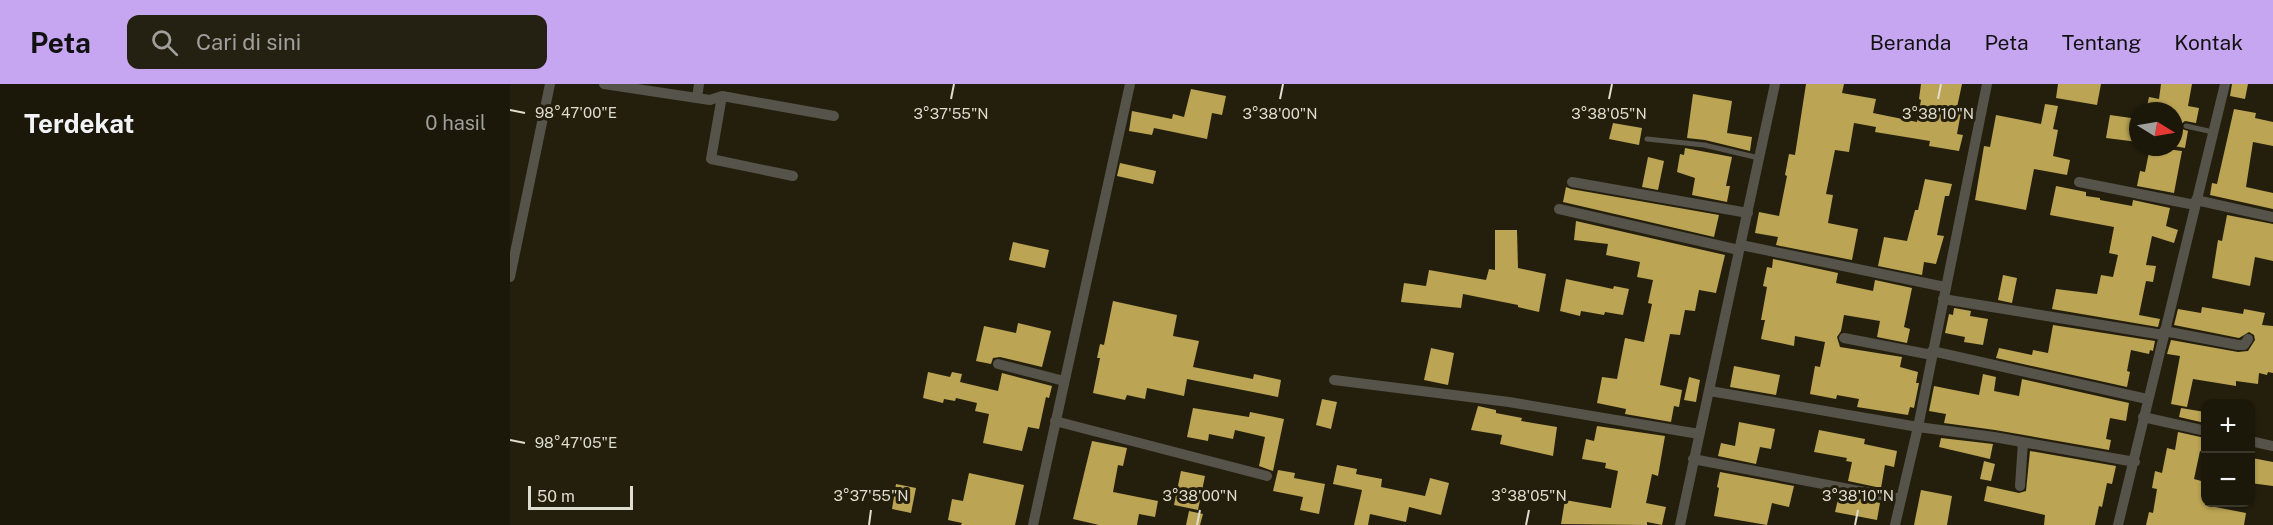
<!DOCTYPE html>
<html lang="id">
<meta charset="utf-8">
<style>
body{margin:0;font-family:"Public Sans",sans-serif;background:#242012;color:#f1f3f6}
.controls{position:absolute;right:18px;bottom:18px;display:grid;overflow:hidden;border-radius:12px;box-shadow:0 2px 4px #0004}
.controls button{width:54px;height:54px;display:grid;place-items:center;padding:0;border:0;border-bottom:2px solid #39362a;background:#1b1709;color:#f1f3f6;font:30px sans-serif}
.compass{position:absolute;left:1619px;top:18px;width:54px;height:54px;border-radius:50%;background:#1b1709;box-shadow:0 2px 4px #0004;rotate:101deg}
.scale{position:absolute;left:18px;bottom:15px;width:105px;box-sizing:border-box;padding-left:6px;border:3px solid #dfdcd0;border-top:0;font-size:16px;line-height:21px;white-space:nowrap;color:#dfdcd0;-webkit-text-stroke:4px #241f0c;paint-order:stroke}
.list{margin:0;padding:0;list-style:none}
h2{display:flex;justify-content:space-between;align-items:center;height:78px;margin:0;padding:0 24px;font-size:26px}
h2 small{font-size:20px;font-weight:400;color:#a09f9c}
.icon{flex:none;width:33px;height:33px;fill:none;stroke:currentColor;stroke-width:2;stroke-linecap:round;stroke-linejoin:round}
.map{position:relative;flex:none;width:1763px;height:441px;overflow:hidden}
header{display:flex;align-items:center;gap:36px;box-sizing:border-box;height:84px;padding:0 30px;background:#c6a6f0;color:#111}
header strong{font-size:28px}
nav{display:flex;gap:33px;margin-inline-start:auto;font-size:21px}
.search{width:420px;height:54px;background:#242012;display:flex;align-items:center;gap:15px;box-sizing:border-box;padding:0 21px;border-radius:12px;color:#a09f9c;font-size:22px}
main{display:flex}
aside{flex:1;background:#1b1709}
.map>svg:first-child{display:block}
.building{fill:#bba453}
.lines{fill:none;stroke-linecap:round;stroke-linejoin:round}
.service{stroke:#56534a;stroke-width:5}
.minor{stroke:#56534a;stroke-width:10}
.ticks{fill:none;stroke:#dfdcd0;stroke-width:2}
.ticks-label{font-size:15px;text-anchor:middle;fill:#dfdcd0;stroke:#241f0c;stroke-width:6;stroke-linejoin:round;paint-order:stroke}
</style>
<header>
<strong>Peta</strong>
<div class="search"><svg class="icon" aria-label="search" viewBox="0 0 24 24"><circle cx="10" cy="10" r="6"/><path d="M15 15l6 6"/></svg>Cari di sini</div>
<nav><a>Beranda</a><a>Peta</a><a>Tentang</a><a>Kontak</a></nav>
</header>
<main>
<aside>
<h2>Terdekat<small>0 hasil</small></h2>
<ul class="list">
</ul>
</aside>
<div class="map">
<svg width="1763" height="441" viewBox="0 0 1763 441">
<rect width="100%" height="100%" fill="#241f0c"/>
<path class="building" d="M1296 0H1334L1332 9 1366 15 1363 29 1407 38 1411 16 1409 15 1411 0H1452L1446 28H1451L1447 50 1453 51 1449 67 1419 62 1420 57 1365 48 1366 43 1344 39 1339 68 1325 66 1316 110 1323 111 1318 139 1348 145 1342 176 1266 161 1268 153 1245 149 1249 128 1269 132 1277 92 1275 91 1279 70 1285 71Z
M1548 0H1591L1587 21 1546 14Z
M1651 0H1682L1678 22 1689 24 1686 39 1675 37 1671 40 1672 45 1678 47 1675 64 1664 62V27H1636L1639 13 1649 15Z
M1722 0H1738L1735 15 1720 12Z
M681 5 716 12 712 31 702 29 697 55 644 44 642 51 619 47 622 27 662 35 663 30 674 33Z
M1183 10 1222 17 1217 49 1242 53 1240 67 1195 56 1177 54Z
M1535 20 1548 22 1543 45 1548 46 1543 72 1560 76 1557 91 1524 85 1516 126 1465 116 1474 62 1480 63 1486 31 1531 40Z
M1724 25 1746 29 1745 34 1763 38V62L1743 58 1736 103 1763 109V125L1700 111 1702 99 1707 100Z
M1600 31 1628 35V58L1596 54Z
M1103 39 1132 44 1129 61 1099 55Z
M1640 63 1672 67 1664 109 1627 102 1630 87 1635 88Z
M1175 64 1222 73 1216 102H1220L1217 118 1182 111 1185 94 1167 88 1170 70 1174 71Z
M1138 73 1154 77 1148 106 1132 103Z
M610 79 646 87 643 100 607 92Z
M1415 95 1442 100 1439 112H1435L1427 151 1434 152 1426 180 1414 178 1412 191 1368 182 1374 153 1397 157 1405 126H1408Z
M1546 102 1576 108V112L1590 114V116L1622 122 1623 116 1660 124 1656 142 1668 146 1664 159 1642 152 1636 181 1646 182 1643 198 1636 197 1629 231 1650 235 1648 243 1542 225 1546 205 1587 210 1591 191 1603 193 1608 171 1599 169 1604 143 1540 131Z
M1056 103 1061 105 1209 131 1204 153 1053 118Z
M1717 131 1763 140V177L1745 173 1740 202 1702 194 1708 156 1712 157Z
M1066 137 1215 171 1206 209 1189 206 1185 227 1175 226 1170 251 1160 250 1150 301 1172 306 1169 323 1164 322 1161 338 1115 330 1116 325 1087 319 1092 293 1107 295 1115 254 1134 258 1142 220 1138 219 1143 196 1127 193 1130 178 1096 171 1098 160 1064 156Z
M985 146H1007L1008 184 1036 190 1029 228 1008 223V221L953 210 951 224 891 218 894 199 916 202 919 186 976 196 979 185 985 186Z
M503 158 539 166 535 184 499 176Z
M1263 175 1328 189 1326 199 1363 207 1365 196 1402 204 1394 243 1400 245 1397 259 1367 253 1370 237 1334 231 1331 247 1327 253 1330 263 1392 273 1390 283 1408 288 1406 299H1409L1404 324 1400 323 1398 331 1347 323 1349 315 1327 311 1326 315 1300 310 1305 282 1310 283 1315 258 1285 252 1284 262 1251 255 1255 236H1251L1257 203 1253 202 1257 183 1262 184Z
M1493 191 1507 194 1502 219 1488 216Z
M1056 195 1103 205 1104 202 1119 205 1113 231 1095 228 1094 231 1071 227 1070 232 1050 227Z
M603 217 667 231 663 252 689 257 683 283 743 295 744 290 771 296 768 313 677 295 674 312 637 304 635 315 617 311 615 316 583 309 590 274H587L590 260 594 261Z
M1692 223 1733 230 1734 225 1755 229 1752 241 1763 242V289L1758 288 1757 291 1749 289 1748 300 1726 297V302L1683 295 1677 323 1661 320 1670 272 1657 270 1661 256 1728 268 1738 267 1745 256 1744 251 1739 248 1729 254 1664 241 1668 225 1691 229Z
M1444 224 1461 227 1460 232 1478 235 1473 261 1454 258 1455 253 1435 249 1439 230 1443 231Z
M508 239 541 247 532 283 490 273 483 274 481 280 466 277 474 242 506 249Z
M1543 241 1645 257 1643 267 1640 266 1639 270 1621 266 1617 287 1620 288 1617 303 1486 274 1489 264 1522 271 1523 266 1538 269Z
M921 264 944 269 938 301 914 296Z
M1224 282 1270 291 1266 311 1220 303Z
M418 288 440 293 442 288 452 290 450 298 488 307 492 289 542 302 539 314 536 313 529 345 518 343 512 367 473 359 479 330 465 327 467 319 446 314 445 317 434 315 433 319 413 314Z
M1473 290 1486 293 1484 307 1509 312 1512 295 1619 319 1616 337 1600 334 1596 355 1601 356 1599 366 1485 346 1434 339 1436 330 1419 327 1424 302 1469 311Z
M1179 293 1190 296 1186 318 1174 316Z
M812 315 827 318 821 345 806 341Z
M968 322 986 326V329L1012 334 1011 337 1047 343 1043 372 990 360 992 351 961 346Z
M683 324 739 333 740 328 774 335 763 387 749 382 755 353 725 346 723 355 699 350 698 357 677 353Z
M1671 324 1695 328V339L1669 333Z
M1229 338 1265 345 1261 365 1250 363 1246 380 1208 372 1211 359 1225 362Z
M1087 342 1155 352 1148 392 1142 390 1136 419 1156 423 1152 441 1137 438V441L1051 440 1055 416 1101 424 1108 387 1095 384 1096 379 1072 375 1076 355 1084 357Z
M1309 346 1355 355 1354 360 1387 367 1384 383 1375 381 1371 404 1338 397 1342 378 1336 377 1337 374 1304 368Z
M1668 348 1695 354V368L1690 367 1684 395 1695 398V421L1736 429 1734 441H1636L1639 428 1643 429 1647 405 1642 404 1645 387 1652 389 1657 364 1665 366Z
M1431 354 1483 360 1480 375 1429 363Z
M582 357 617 364 613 382 608 381 603 408 648 417 645 433 629 430 627 441H589L563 435Z
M1520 367 1606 382 1602 400 1597 399 1592 423 1589 422 1585 441H1534L1535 431 1474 417 1477 402 1509 409 1516 407Z
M1742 374 1763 378V402L1740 399Z
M1474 377 1485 380 1481 397 1470 395Z
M827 381 847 385 846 390 872 395 871 403 915 412 920 394 939 399 931 431 899 423 896 438 860 430 858 441H844L852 406 823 400Z
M768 386 785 389 784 394 815 400 809 430 790 426 793 413 763 407Z
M671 387 695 392 688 426 664 421Z
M1210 388 1284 402 1279 423 1262 419 1257 441 1204 432 1209 404 1207 403Z
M459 389 514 401 505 441H451L452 439 438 436 442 415 453 417Z
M386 400 406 404 401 429 382 425Z
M1411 406 1442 412 1437 441H1404Z
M1329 411 1370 419 1367 436 1325 428Z
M679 427 693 430 690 441H676Z"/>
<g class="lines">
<path class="service" d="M1676 42 1703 48
M1137 55 1194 61 1249 74"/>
<path class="minor" d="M94 0 200 16 212 12 324 32
M212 12 201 75 283 92
M187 14 189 0
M1062 98 1238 129
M1569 98 1685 121
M1686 116 1763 133
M1049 125 1229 166
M1231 161 1435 203
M0 193 40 0
M1433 215 1653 251
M1654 247 1728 261H1734L1738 255
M1334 254 1422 271
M1422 267 1637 315
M488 280 554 297
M824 296 999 318 1189 350
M1200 307 1408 343 1484 353 1625 378
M1633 333 1696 347
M545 337 757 392
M1740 357 1763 362
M1183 375 1391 415
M1510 402 1513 358
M523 441 620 0
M1170 441 1265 0
M1385 441 1408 343 1477 0
M1608 441 1715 0"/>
</g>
<path class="ticks" d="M441 15 444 0M770 15 773 0M1099 15 1102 0M1428 15 1431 0M0 26 15 29M0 356 15 359M359 441 361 426M687 441 690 426M1016 441 1019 426M1345 441 1348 426"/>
<g class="ticks-label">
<text x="66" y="34">98°47'00"E</text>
<text x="441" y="35">3°37'55"N</text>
<text x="770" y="35">3°38'00"N</text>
<text x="1099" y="35">3°38'05"N</text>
<text x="1428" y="35">3°38'10"N</text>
<text x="66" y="364">98°47'05"E</text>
<text x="361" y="417">3°37'55"N</text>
<text x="690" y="417">3°38'00"N</text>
<text x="1019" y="417">3°38'05"N</text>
<text x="1348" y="417">3°38'10"N</text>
</g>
</svg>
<div class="controls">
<button>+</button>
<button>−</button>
</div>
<svg class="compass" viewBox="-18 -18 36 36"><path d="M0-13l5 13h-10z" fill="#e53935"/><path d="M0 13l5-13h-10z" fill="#a09f9c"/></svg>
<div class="scale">50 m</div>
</div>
</main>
